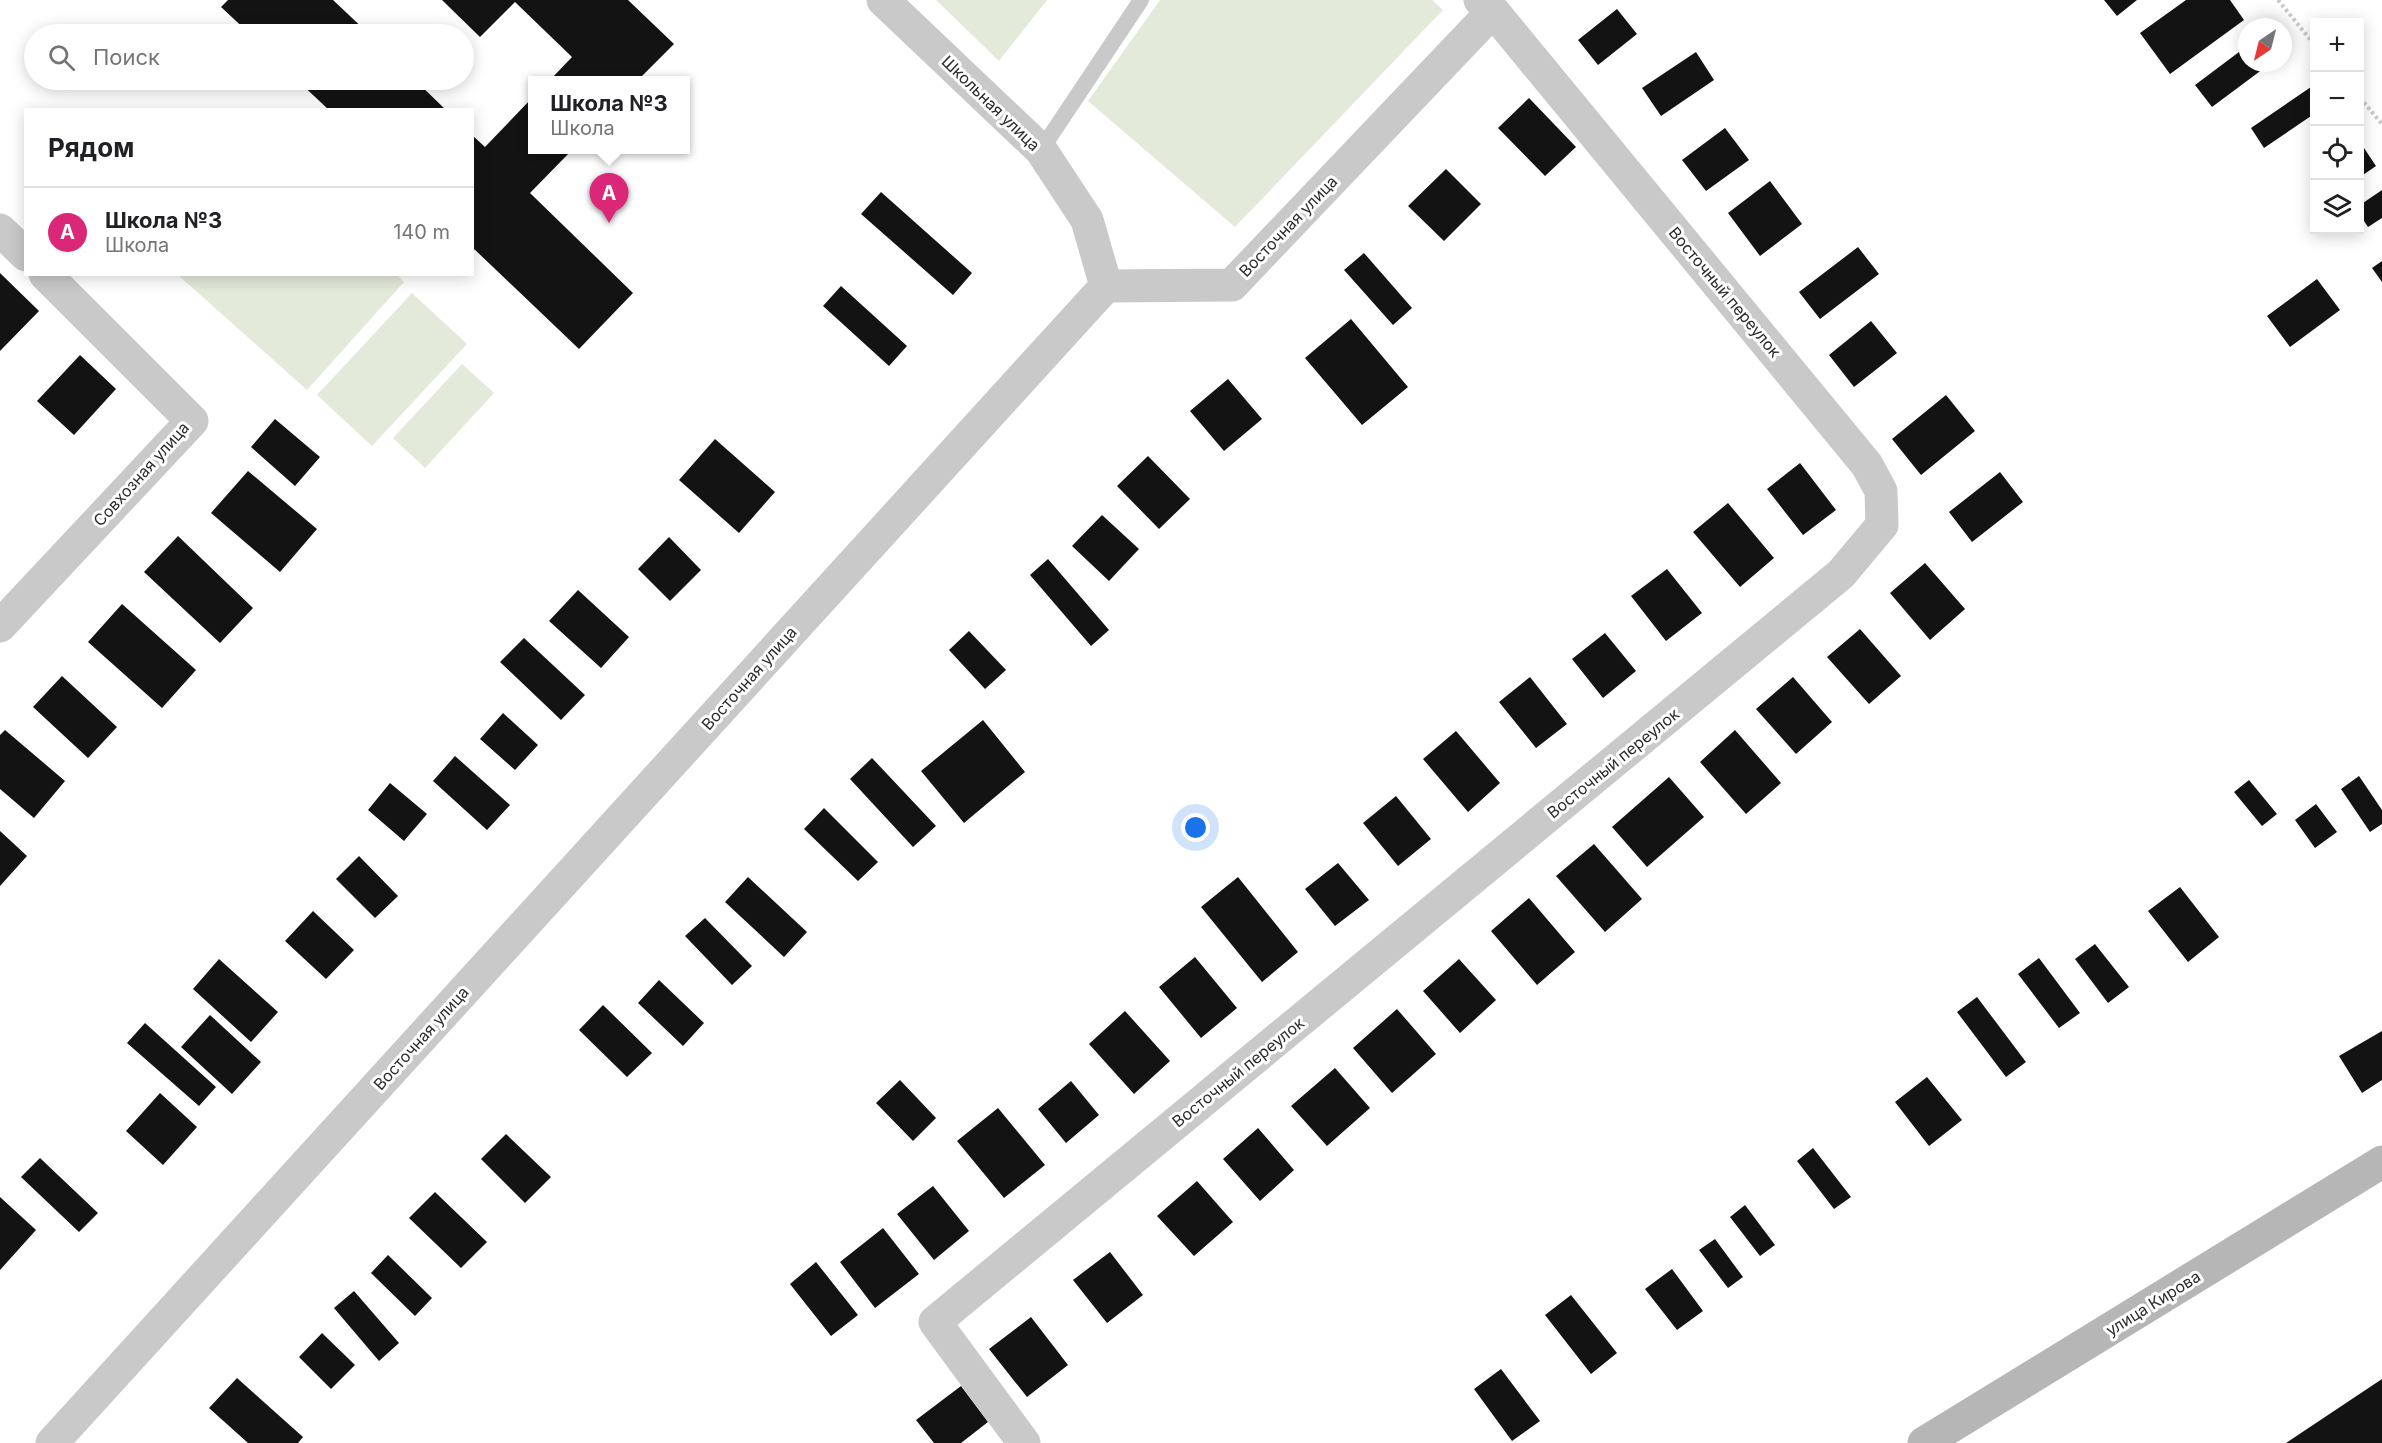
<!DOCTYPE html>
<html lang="ru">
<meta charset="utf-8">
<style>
body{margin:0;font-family:Inter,sans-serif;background:#f2f2f2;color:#202124}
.controls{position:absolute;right:18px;top:18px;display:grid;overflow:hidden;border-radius:0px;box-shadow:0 3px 15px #0003}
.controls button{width:54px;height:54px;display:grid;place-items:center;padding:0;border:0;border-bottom:2px solid #e0e0e0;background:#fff;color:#202124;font:30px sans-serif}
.compass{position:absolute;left:2238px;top:18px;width:54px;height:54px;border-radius:50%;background:#fff;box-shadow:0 3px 15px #0003;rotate:215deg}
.you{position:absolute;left:1196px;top:828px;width:21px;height:21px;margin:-15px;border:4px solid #fff;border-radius:50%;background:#1a73e8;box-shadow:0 0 0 9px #1a73e833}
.badge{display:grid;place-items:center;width:39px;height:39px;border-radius:50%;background:#db2777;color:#fff;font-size:20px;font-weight:700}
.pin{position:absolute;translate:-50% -50px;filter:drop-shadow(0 2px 3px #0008)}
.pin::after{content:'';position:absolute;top:32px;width:21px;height:18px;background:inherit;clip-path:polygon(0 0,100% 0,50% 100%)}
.popup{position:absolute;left:528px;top:76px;width:162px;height:78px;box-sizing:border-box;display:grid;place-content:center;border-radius:0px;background:#fff;filter:drop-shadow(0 2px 4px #0005);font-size:20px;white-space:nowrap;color:#757577}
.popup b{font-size:22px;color:#202124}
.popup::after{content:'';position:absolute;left:50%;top:100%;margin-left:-12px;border:12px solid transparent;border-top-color:#fff}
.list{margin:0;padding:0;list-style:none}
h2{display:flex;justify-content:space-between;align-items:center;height:78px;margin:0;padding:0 24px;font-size:26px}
h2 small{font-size:20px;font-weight:400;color:#757577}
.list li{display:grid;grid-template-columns:39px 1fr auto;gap:18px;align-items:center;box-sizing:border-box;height:90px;padding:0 24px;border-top:2px solid #e0e0e0}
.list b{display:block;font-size:22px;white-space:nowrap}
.list p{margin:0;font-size:20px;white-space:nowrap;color:#757577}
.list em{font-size:20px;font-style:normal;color:#757577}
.icon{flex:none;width:33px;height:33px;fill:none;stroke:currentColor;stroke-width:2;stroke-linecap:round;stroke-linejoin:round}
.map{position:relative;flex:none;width:2382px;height:1443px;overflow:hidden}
.search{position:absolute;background:#fff;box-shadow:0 3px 15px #0003;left:24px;top:24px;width:450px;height:66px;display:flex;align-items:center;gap:15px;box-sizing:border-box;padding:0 21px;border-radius:33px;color:#757577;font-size:22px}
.panel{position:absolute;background:#fff;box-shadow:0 3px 15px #0003;left:24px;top:108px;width:450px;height:168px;border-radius:0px}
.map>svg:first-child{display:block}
.green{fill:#e3eada}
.building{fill:#131313}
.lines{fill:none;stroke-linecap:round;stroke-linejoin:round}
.path{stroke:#c9c9c9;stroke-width:4;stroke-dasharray:3 3;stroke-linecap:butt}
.lane{stroke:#c9c9c9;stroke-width:16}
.street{stroke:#c9c9c9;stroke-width:33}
.secondary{stroke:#b6b6b6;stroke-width:33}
.labels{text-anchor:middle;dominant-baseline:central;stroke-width:6;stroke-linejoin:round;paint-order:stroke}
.street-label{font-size:16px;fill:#2c2c2c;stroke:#fff}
</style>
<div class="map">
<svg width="2382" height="1443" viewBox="0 0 2382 1443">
<rect width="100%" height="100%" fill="#fff"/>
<path class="green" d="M936 0H1047L999 61Z
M1160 0H1432L1443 10 1235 227 1088 101Z
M396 274 404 282 307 390 178 275Z
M412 293 467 344 372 446 317 395Z
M462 364 494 393 425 468 393 438Z"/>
<path class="building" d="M228 0H333L369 34H250L221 7Z
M442 0H628L674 44 638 80H550L572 57 515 2 480 37Z
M2104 0H2137L2117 16Z
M2186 0H2230L2244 20 2170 74 2140 33Z
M1617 9 1637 34 1598 65 1578 40Z
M2247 46V63H2271L2212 107 2195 85Z
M1696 52 1714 80 1661 116 1642 88Z
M297 80H415L446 110H329Z
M2311 87 2314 92V114L2264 148 2251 128Z
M532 98V150H572L530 193 633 293 579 349 472 247V135L485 147Z
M1529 98 1576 147 1545 176 1498 128Z
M1725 128 1749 160 1706 191 1682 160Z
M2360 142 2376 166 2360 177Z
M1446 169 1481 204 1444 241 1408 206Z
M1770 181 1802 224 1760 256 1728 213Z
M2382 190V218L2368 227 2360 215V205Z
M881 192 972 273 953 295 861 214Z
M1858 247 1879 274 1820 319 1799 292Z
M1364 253 1412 308 1393 325 1344 270Z
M2382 261V282L2372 268Z
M0 273 39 311 0 351Z
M2317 279 2340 310 2290 347 2267 316Z
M841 286 907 346 889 366 823 306Z
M1351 319 1408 387 1362 425 1305 358Z
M1871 321 1897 353 1854 387 1829 355Z
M80 355 116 389 74 435 37 401Z
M1228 379 1262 419 1224 451 1190 411Z
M1946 395 1975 431 1921 475 1892 439Z
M275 419 320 457 295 486 251 447Z
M715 439 775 492 739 533 679 480Z
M1148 456 1190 499 1159 529 1117 486Z
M1800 463 1836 510 1803 535 1767 489Z
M248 471 317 529 280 572 211 513Z
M2000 472 2023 502 1972 542 1949 512Z
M1728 503 1774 558 1740 587 1693 532Z
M1102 515 1139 549 1109 581 1072 546Z
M178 536 253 608 220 643 144 572Z
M669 537 701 570 670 601 638 569Z
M1048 559 1109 630 1091 646 1030 575Z
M1925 563 1965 609 1930 640 1890 593Z
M1667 569 1702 613 1666 641 1631 596Z
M578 590 629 637 601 668 549 621Z
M122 604 196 670 162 708 88 642Z
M1860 629 1901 676 1869 704 1827 657Z
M969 631 1006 670 985 689 949 650Z
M1605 633 1636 671 1603 698 1572 659Z
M524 638 585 695 561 720 500 662Z
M62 676 117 727 88 758 33 707Z
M1530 677 1567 724 1536 748 1499 702Z
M1793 677 1832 722 1796 754 1756 709Z
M503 713 538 745 515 770 480 739Z
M983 720 1025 772 964 823 921 771Z
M5 730 65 781 34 818 0 789V735Z
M1735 730 1781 783 1746 814 1700 762Z
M1456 731 1500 783 1468 812 1423 759Z
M455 756 510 805 487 830 433 781Z
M872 758 936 826 913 847 850 779Z
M2359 776 2382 810V824L2370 832 2341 789Z
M1669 777 1704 817 1647 867 1612 827Z
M2249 780 2277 814 2262 826 2234 792Z
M390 783 427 814 404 841 368 810Z
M1396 796 1431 839 1398 866 1363 823Z
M2316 804 2337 832 2315 848 2295 820Z
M824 808 878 862 858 881 804 829Z
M0 831 27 856 0 886Z
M1594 844 1642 899 1605 932 1556 876Z
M359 856 398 896 375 918 336 879Z
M1338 863 1369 900 1335 926 1305 889Z
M748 877 807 932 784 957 725 902Z
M1238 877 1298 952 1262 982 1201 907Z
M2180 887 2219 937 2188 962 2148 911Z
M1529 898 1575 952 1537 985 1491 931Z
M313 911 354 950 326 979 285 941Z
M705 918 752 966 732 985 685 936Z
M2095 944 2129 987 2108 1003 2075 959Z
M1195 957 1237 1008 1201 1038 1159 987Z
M2039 958 2080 1013 2059 1028 2018 974Z
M219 959 278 1012 251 1042 193 989Z
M1459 959 1496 1000 1460 1033 1423 991Z
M659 980 704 1023 683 1046 638 1003Z
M1977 997 2026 1062 2006 1077 1957 1012Z
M603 1005 652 1053 627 1077 579 1030Z
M1397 1009 1436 1054 1392 1093 1353 1048Z
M1125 1011 1170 1061 1134 1094 1089 1044Z
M210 1015 261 1062 232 1094 181 1047Z
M145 1023 216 1087 199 1106 127 1043Z
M2382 1031V1080L2362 1093 2339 1056Z
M1335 1068 1370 1108 1327 1146 1291 1106Z
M1927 1077 1962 1120 1929 1146 1895 1102Z
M900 1080 936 1118 913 1141 876 1103Z
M1071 1081 1099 1115 1066 1143 1038 1109Z
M160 1093 197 1127 163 1165 126 1131Z
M998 1108 1045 1165 1004 1198 957 1141Z
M1258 1128 1294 1170 1260 1201 1223 1159Z
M506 1134 551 1177 525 1203 481 1159Z
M1813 1148 1851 1197 1834 1209 1797 1161Z
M40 1158 98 1213 79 1232 21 1177Z
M1197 1181 1233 1222 1194 1256 1157 1216Z
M933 1186 969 1231 934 1260 897 1214Z
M435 1192 487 1242 461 1268 409 1218Z
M0 1197 36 1230 0 1270Z
M1745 1205 1775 1245 1760 1256 1730 1217Z
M883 1228 919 1274 875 1308 840 1262Z
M1715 1239 1743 1277 1728 1288 1699 1250Z
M1110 1252 1143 1295 1107 1323 1073 1280Z
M388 1255 432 1298 415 1316 371 1273Z
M816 1262 858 1315 831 1336 790 1284Z
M1672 1269 1703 1311 1677 1330 1645 1289Z
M354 1291 399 1343 379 1361 334 1308Z
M1571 1295 1617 1353 1591 1374 1545 1315Z
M1031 1317 1068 1365 1027 1397 989 1349Z
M322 1333 355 1365 331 1389 299 1357Z
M1501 1369 1540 1421 1512 1441 1474 1389Z
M237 1378 303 1437 298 1443H248L209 1408Z
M2382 1379V1443H2286Z
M961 1386 988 1422 961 1443H934L916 1420Z"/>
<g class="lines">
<path class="path" d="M2278 0 2314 44
M2360 98 2382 124"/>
<path class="lane" d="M1041 150 1141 0"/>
<path class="street" d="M883 0 1041 150 1087 220 1106 286
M0 230 26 255
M0 626 192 421 45 274
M52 1443 1106 286 1232 285 1493 11
M1024 1443 935 1322 1841 574 1882 525 1881 491 1867 465 1493 11 1480 0"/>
<path class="secondary" d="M1924 1443 2382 1162"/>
</g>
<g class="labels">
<g class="street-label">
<text transform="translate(991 103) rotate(44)">Школьная улица</text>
<text transform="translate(1288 226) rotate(-46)">Восточная улица</text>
<text transform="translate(1725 292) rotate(50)">Восточный переулок</text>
<text transform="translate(141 474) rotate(-48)">Совхозная улица</text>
<text transform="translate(749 678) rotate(-48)">Восточная улица</text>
<text transform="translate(1613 763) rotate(-39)">Восточный переулок</text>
<text transform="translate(421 1038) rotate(-48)">Восточная улица</text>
<text transform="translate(1238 1072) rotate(-39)">Восточный переулок</text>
<text transform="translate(2153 1303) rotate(-32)">улица Кирова</text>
</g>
</g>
</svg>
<div class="controls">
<button>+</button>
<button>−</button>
<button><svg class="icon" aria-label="locate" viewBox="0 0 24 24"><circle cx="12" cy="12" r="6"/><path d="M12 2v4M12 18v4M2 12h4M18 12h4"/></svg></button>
<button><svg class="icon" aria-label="layers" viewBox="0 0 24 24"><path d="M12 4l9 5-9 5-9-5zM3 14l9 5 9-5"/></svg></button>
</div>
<svg class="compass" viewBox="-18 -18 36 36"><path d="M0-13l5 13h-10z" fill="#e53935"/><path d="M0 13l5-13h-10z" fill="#757577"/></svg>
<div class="you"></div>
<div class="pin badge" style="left:609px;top:223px">A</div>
<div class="popup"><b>Школа №3</b>Школа</div>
<div class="search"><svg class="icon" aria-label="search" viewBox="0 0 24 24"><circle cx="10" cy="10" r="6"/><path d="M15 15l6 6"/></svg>Поиск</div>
<section class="panel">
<h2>Рядом<small></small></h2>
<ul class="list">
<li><span class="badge">A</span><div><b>Школа №3</b><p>Школа</p></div><em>140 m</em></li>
</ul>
</section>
</div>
